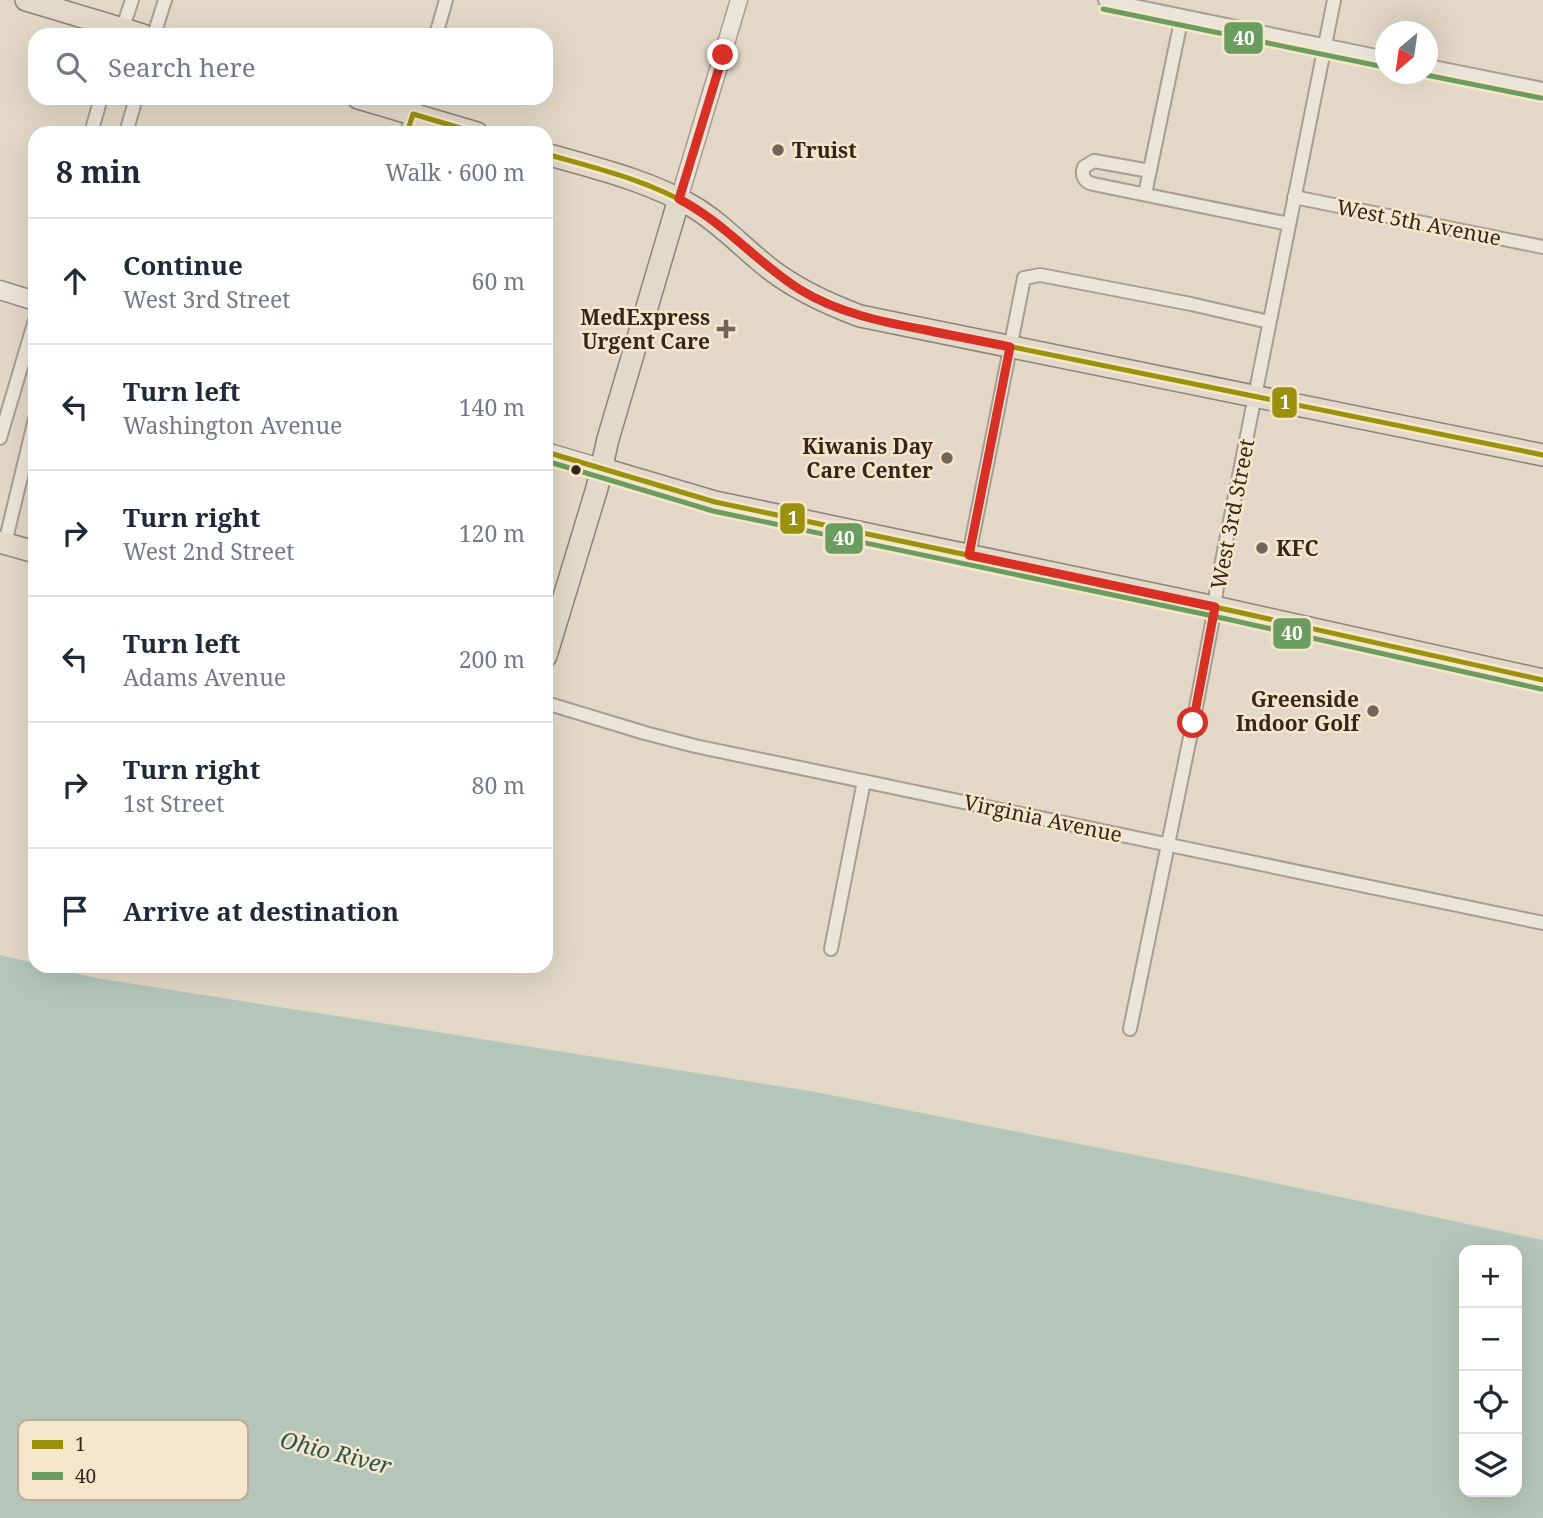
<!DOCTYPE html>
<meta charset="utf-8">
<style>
body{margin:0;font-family:"Noto Serif",serif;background:#f6f6f7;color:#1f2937}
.controls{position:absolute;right:21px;bottom:21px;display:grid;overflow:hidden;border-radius:14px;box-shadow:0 7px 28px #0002}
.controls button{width:63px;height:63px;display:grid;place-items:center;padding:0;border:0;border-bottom:2px solid #e0e1e3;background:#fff;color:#1f2937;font:35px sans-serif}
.compass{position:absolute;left:1375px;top:21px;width:63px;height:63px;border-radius:50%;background:#fff;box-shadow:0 7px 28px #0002;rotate:209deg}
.stop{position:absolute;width:21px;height:21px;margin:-16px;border:5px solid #d93025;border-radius:50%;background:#fff}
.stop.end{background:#d93025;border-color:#fff;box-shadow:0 2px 7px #0008}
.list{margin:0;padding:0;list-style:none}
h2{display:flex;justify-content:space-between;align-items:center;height:91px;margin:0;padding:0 28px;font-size:30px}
h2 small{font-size:23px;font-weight:400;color:#747a83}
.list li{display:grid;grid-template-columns:46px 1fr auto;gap:21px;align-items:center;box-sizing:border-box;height:126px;padding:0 28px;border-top:2px solid #e0e1e3}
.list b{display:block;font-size:26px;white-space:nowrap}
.list p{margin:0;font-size:23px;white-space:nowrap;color:#747a83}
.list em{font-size:23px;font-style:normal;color:#747a83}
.icon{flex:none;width:38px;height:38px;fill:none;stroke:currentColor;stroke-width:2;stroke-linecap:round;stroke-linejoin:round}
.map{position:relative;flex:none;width:1543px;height:1518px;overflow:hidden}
.search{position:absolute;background:#fff;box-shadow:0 7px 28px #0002;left:28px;top:28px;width:525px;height:77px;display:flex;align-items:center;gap:18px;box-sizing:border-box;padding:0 24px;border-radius:21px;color:#747a83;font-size:26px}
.panel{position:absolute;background:#fff;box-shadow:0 7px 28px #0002;left:28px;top:126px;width:525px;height:847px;border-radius:21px}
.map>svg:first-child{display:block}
.water{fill:#b4c6b9;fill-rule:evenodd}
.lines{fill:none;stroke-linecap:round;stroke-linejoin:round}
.minor-casing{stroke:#a79d91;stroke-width:16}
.tertiary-casing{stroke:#a79d91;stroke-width:19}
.secondary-casing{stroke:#978d81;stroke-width:21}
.primary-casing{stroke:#8d8378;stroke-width:24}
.minor{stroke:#ebe4d9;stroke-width:12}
.tertiary{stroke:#ebe4d9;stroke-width:16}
.secondary{stroke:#ebe4d9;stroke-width:18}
.primary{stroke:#e2d9ca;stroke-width:21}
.bus-1-casing{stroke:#f6e6cb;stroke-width:10}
.bus-2-casing{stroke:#f6e6cb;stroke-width:10}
.bus-1{stroke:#9a920d;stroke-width:5}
.bus-2{stroke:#6c9d60;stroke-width:5}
.route{stroke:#d93025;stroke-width:9}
.poi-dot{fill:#726457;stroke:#f6e6cb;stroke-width:2.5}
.bus-dot{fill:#35251a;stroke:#f6e6cb;stroke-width:2.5}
.labels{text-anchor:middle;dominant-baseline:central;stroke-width:5;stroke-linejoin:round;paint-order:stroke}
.poi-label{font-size:21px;font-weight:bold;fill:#35251a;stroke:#f6e6cb;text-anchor:end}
.street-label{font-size:21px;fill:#35251a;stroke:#f6e6cb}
.water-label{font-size:23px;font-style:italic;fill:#29554e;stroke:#f6e6cb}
.key{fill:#f6e6cb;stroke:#bcac96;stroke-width:2}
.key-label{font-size:19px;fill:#35251a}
.line-badge{stroke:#f6e6cb;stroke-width:2.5}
.badge-label{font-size:19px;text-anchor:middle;font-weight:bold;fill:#fff}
</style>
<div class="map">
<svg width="1543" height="1518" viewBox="0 0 1543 1518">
<rect width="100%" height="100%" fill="#e3d8c7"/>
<path class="water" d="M0 955 35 963V966H46L96 978 810 1091 1237 1175 1543 1240V1518H0ZM1464 1250H1517V1492H1464Z"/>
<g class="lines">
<defs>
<path id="minor" d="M1105 0 1386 58
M121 33 132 0
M154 35 165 0
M436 35 446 0
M1428 66 1543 89
M91 133 101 98
M126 133 136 98
M407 133 417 98
M1150 171 1094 161 1084 167C1081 175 1084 182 1093 184L1289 224
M1145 194 1182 16
M1294 197 1543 247
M0 438 35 320
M5 543 35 419
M969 555 1024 278 1040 275 1051 277 1191 304 1269 322
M546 703 645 733 695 746 1543 923
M831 949 864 781
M1130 1029 1193 723 1212 623 1217 586 1334 0"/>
<path id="tertiary" d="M679 199 739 0"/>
<path id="secondary" d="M0 290 35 301
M546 452 600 468"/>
<path id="primary" d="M26 0 143 35
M358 98 477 133
M546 154C595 168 647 180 692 206 721 223 743 248 770 269 797 290 828 304 860 316L1543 455
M600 468 715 502 1215 607 1543 680
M0 542 35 552
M546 656 597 488 608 439 679 199"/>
</defs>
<use href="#minor" class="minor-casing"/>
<use href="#tertiary" class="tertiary-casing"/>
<use href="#secondary" class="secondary-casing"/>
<use href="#primary" class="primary-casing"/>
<use href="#minor" class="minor"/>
<use href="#tertiary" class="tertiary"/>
<use href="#secondary" class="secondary"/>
<use href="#primary" class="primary"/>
<defs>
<path id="bus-1" d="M407 133 413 114 477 133
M546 154C595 168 647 180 691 206 721 223 744 249 770 269 797 290 828 304 860 316L1543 455
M546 452 715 502 1215 607 1543 680"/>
<path id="bus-2" d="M1103 9 1384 67
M1426 75 1541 98
M546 461 713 511 1213 616 1541 689"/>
</defs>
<use href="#bus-1" class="bus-1-casing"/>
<use href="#bus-2" class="bus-2-casing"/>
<use href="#bus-1" class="bus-1"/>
<use href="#bus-2" class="bus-2"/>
</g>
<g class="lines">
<path class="route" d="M723 55 679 199C725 223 756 262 799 289 838 313 882 322 926 330 954 336 982 341 1010 347L969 555 1215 607 1193 723"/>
</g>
<g class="poi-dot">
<circle cx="778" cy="150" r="7"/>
<path d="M722.5 318.5h7v7h7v7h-7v7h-7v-7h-7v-7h7z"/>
<circle cx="947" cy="458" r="7"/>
<circle cx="1262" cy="548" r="7"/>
<circle cx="1373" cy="711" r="7"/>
</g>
<circle class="bus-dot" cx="576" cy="470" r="6"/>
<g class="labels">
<g class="poi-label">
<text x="792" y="150" text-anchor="start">Truist</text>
<text x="710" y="317">MedExpress<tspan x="710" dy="24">Urgent Care</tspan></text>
<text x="933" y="446">Kiwanis Day<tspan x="933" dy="24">Care Center</tspan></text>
<text x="1276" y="548" text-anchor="start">KFC</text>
<text x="1359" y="699">Greenside<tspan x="1359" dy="24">Indoor Golf</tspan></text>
</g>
<g class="street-label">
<text transform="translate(1419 222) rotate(11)">West 5th Avenue</text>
<text transform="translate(1232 514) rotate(-79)">West 3rd Street</text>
<text transform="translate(1043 818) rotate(12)">Virginia Avenue</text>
</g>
<g class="water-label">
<text transform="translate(336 1452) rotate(14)">Ohio River</text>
</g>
</g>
<rect x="18" y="1420" width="230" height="80" rx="10" class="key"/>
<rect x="32" y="1440" width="31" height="9" fill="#9a920d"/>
<rect x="32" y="1472" width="31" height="8" fill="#6c9d60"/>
<g class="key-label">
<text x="75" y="1451">1</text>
<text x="75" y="1483">40</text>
</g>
<g class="line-badge">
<rect x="1223" y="21" width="41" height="34" rx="7" fill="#6c9d60"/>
<rect x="1271" y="386" width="27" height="33" rx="7" fill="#9a920d"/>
<rect x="779" y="502" width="27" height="33" rx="7" fill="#9a920d"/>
<rect x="824" y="522" width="40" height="33" rx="7" fill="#6c9d60"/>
<rect x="1272" y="617" width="40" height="33" rx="7" fill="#6c9d60"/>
</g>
<g class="badge-label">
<text x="1244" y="45">40</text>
<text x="1285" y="409">1</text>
<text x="793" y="525">1</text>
<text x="844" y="545">40</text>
<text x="1292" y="640">40</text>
</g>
</svg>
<div class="controls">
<button>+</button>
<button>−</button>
<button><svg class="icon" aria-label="locate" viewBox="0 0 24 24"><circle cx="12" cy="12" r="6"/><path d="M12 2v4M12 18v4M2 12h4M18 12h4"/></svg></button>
<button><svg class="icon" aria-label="layers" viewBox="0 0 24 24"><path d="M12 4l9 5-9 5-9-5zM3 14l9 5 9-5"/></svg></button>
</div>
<svg class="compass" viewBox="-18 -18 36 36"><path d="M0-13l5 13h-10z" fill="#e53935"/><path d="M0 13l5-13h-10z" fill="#747a83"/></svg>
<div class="stop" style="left:1193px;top:723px"></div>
<div class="stop end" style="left:723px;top:55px"></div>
<div class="search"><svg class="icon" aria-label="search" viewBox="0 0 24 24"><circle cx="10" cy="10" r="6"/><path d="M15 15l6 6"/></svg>Search here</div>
<section class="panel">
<h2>8 min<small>Walk · 600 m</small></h2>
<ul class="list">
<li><svg class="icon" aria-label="ahead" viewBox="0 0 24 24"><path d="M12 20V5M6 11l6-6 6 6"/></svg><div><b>Continue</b><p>West 3rd Street</p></div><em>60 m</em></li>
<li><svg class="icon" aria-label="left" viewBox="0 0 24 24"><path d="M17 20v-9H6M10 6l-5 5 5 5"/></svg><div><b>Turn left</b><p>Washington Avenue</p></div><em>140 m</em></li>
<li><svg class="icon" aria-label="right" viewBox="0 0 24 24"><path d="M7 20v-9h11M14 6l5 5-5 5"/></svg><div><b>Turn right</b><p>West 2nd Street</p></div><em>120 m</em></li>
<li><svg class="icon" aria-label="left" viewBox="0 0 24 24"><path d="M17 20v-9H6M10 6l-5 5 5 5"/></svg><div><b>Turn left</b><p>Adams Avenue</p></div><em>200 m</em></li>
<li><svg class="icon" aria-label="right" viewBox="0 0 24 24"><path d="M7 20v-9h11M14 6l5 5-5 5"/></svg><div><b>Turn right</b><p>1st Street</p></div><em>80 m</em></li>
<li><svg class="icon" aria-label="arrive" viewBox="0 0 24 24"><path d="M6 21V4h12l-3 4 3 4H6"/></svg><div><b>Arrive at destination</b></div></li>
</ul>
</section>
</div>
